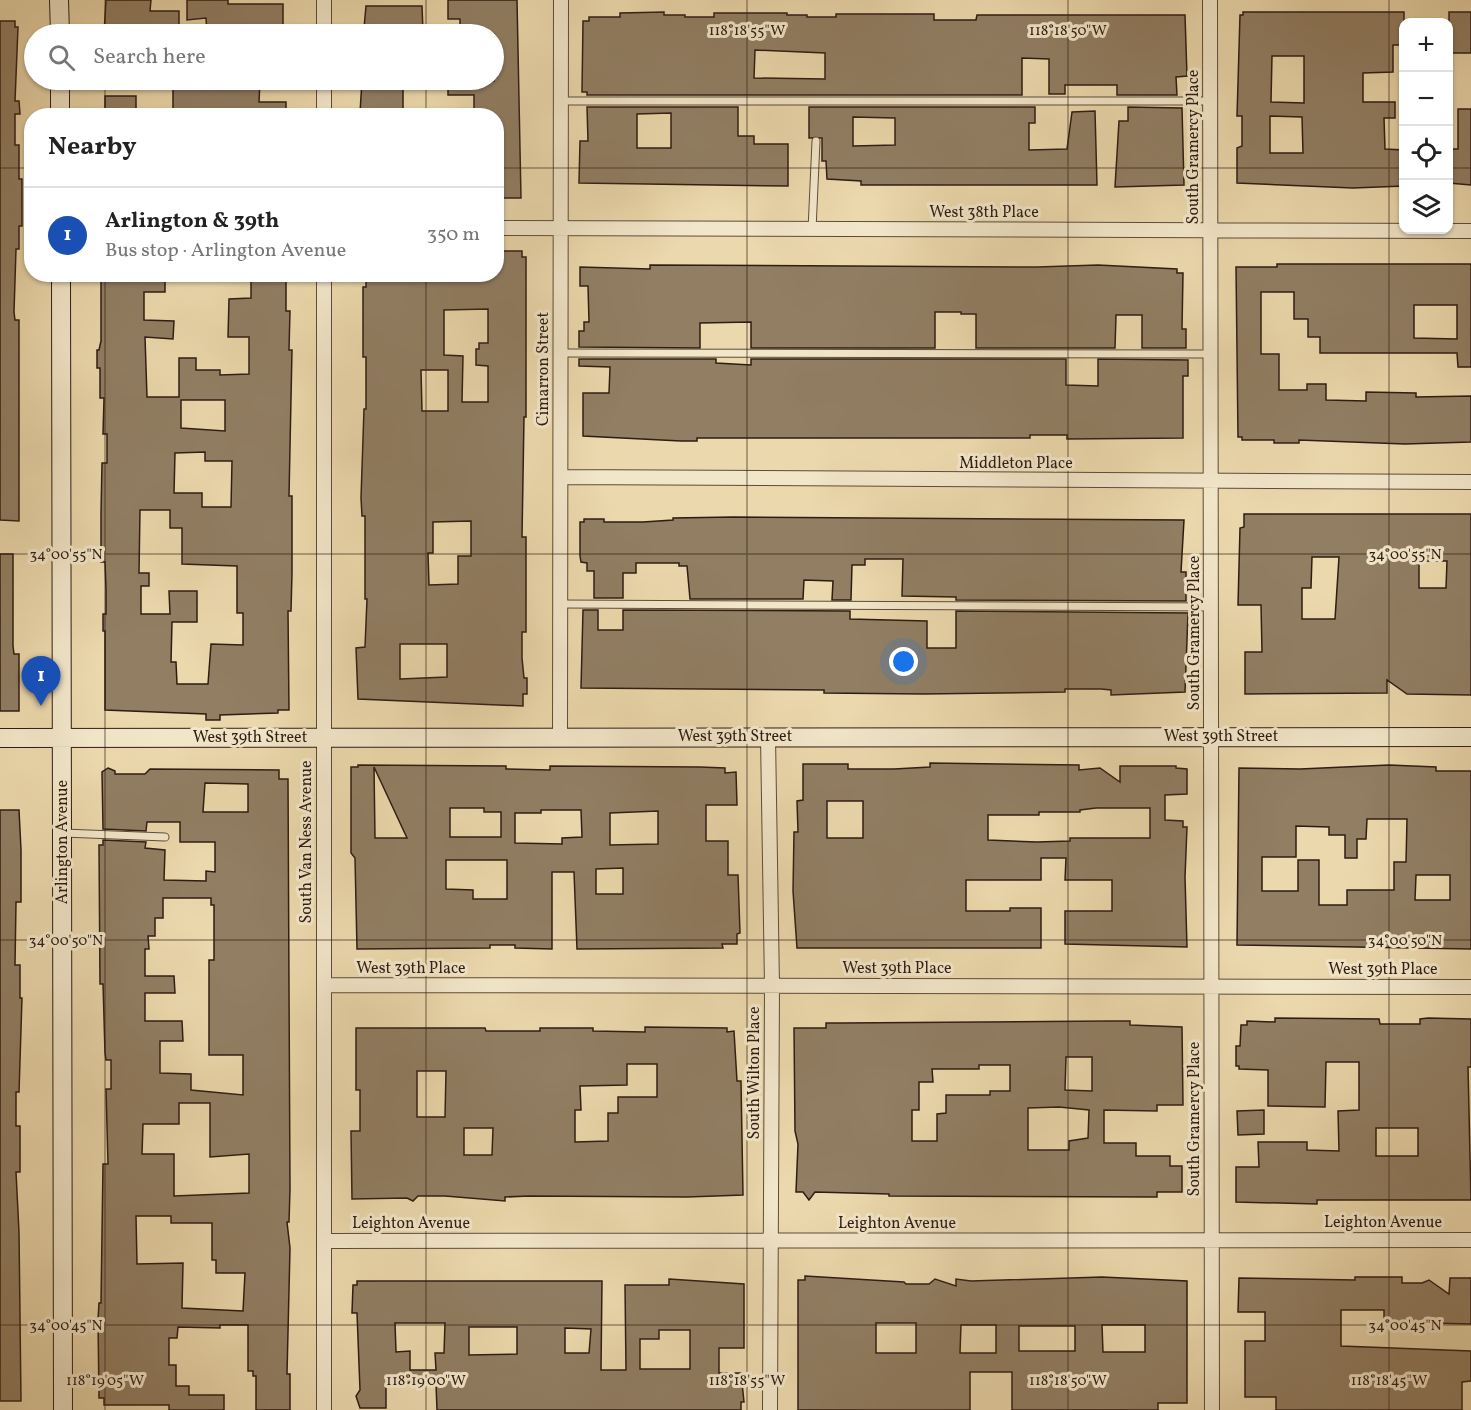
<!DOCTYPE html>
<meta charset="utf-8">
<style>
body{margin:0;font-family:Vollkorn,serif;background:#f2f2f2;color:#222}
.controls{position:absolute;right:18px;top:18px;display:grid;overflow:hidden;border-radius:12px;box-shadow:0 2px 4px #0004}
.controls button{width:54px;height:54px;display:grid;place-items:center;padding:0;border:0;border-bottom:2px solid #e0e0e0;background:#fff;color:#222;font:30px sans-serif}
.you{position:absolute;left:904px;top:662px;width:21px;height:21px;margin:-15px;border:4px solid #fff;border-radius:50%;background:#1a73e8;box-shadow:0 0 0 9px #1a73e833}
.badge{display:grid;place-items:center;width:39px;height:39px;border-radius:50%;background:#7c3aed;color:#fff;font-size:20px;font-weight:700}
.pin{position:absolute;translate:-50% -50px;filter:drop-shadow(0 2px 3px #0008)}
.pin::after{content:'';position:absolute;top:32px;width:21px;height:18px;background:inherit;clip-path:polygon(0 0,100% 0,50% 100%)}
.list{margin:0;padding:0;list-style:none}
h2{display:flex;justify-content:space-between;align-items:center;height:78px;margin:0;padding:0 24px;font-size:26px}
h2 small{font-size:20px;font-weight:400;color:#767676}
.list li{display:grid;grid-template-columns:39px 1fr auto;gap:18px;align-items:center;box-sizing:border-box;height:96px;padding:0 24px;border-top:2px solid #e0e0e0}
.list b{display:block;font-size:22px;white-space:nowrap}
.list p{margin:0;font-size:20px;white-space:nowrap;color:#767676}
.list em{font-size:20px;font-style:normal;color:#767676}
.icon{flex:none;width:33px;height:33px;fill:none;stroke:currentColor;stroke-width:2;stroke-linecap:round;stroke-linejoin:round}
.map{position:relative;flex:none;width:1471px;height:1410px;overflow:hidden}
.search{position:absolute;background:#fff;box-shadow:0 2px 4px #0004;left:24px;top:24px;width:480px;height:66px;display:flex;align-items:center;gap:15px;box-sizing:border-box;padding:0 21px;border-radius:33px;color:#767676;font-size:22px}
.panel{position:absolute;background:#fff;box-shadow:0 2px 4px #0004;left:24px;top:108px;width:480px;height:174px;border-radius:24px}
.map>svg:first-child{display:block}
.building{fill:#917e63;stroke:#2f1d13;stroke-width:1.5;fill-rule:evenodd}
.lines{fill:none;stroke-linecap:round;stroke-linejoin:round}
.lane-casing{stroke:#5e4c39;stroke-width:9}
.street-casing{stroke:#5e4c39;stroke-width:16}
.secondary-casing{stroke:#2f1d13;stroke-width:20}
.lane{stroke:#f2e6c9;stroke-width:7}
.street{stroke:#f2e6c9;stroke-width:14}
.secondary{stroke:#f2e6c9;stroke-width:18}
.ticks{fill:none;stroke:#2f1d13;stroke-width:1.5;stroke-opacity:0.45}
.labels{text-anchor:middle;dominant-baseline:central;stroke-width:6;stroke-linejoin:round;paint-order:stroke}
.street-label{font-size:16px;fill:#2f1d13;stroke:#f2e6c9}
.ticks-label{font-size:15px;text-anchor:middle;fill:#2f1d13;stroke:#f2e6c9;stroke-width:6;stroke-linejoin:round;paint-order:stroke}
</style>
<div class="map">
<svg width="1471" height="1410" viewBox="0 0 1471 1410">
<rect width="100%" height="100%" fill="#ebd8ac"/>
<filter id="stains"><feTurbulence type="fractalNoise" baseFrequency=".00333" numOctaves="4"/><feColorMatrix values="0 0 0 0 .2 0 0 0 0 .09 0 0 0 0 .02 0 0 0 .5 -.17"/></filter>
<radialGradient id="worn" r=".72"><stop offset=".6" stop-color="#630" stop-opacity="0"/><stop offset="1" stop-color="#630" stop-opacity=".3"/></radialGradient>
<path class="building" d="M106 0H151L150 11H179V28H152L151 34H104Z
M187 0H228V4H283V28H226V33H207L206 18 187 20Z
M448 0H517L521 198H496V116H474V95H448V81H494V34H487V32H460V19H448Z
M366 6H422L423 32H409V28H364Z
M664 12V15H685V17H714V13H787V15H807V17H836V14H934V20H976L977 15H1185L1187 76 1176 77 1177 95H1117V85H1065V94H1049V59L1022 58V95H587V92H582L583 21H589V17H620V13ZM755 50 825 53V79L754 78Z
M1243 12H1404V45H1393V72L1363 73V102H1395V118H1384L1385 149 1404 150V186L1353 188 1237 183V148L1242 146V116H1237L1240 15H1243ZM1272 56H1304V103L1271 102ZM1270 116 1302 117 1303 153H1270Z
M1449 12H1471V53H1449Z
M0 21H15V27H18L15 101H19L20 114H15V145H19V179H22V226H19V249H16L14 312 15 320H19V521L0 520Z
M173 80 260 81 259 102H286V116H173Z
M362 80H403V110H392V116L360 113Z
M105 96H136V116H105Z
M587 107H738V136H754V144H788V186L579 183 580 141H588ZM671 113V148H637V114Z
M809 107H1035V123H1029V150L1067 149 1072 112 1095 111 1097 185H861V181L827 179 826 161H822V138H809ZM853 117 895 118V145L853 146Z
M1128 107 1182 108 1184 185 1115 187 1119 121H1128Z
M1458 109H1471V185L1449 183V149H1458Z
M496 251H522V257H526V417H524L522 537H526V632H522V658L524 678H527V694H523V706L358 699 356 648 365 647 367 599H365V516H362L361 498 364 409H366V357H363V287H366V274H496ZM488 309V343H479V349H476V365L488 366V402H462L463 356 444 355V310ZM421 370H448V411H422ZM471 521V556H458V584L429 585 428 553H433V522ZM400 644H447V677L400 679Z
M1277 264H1471V367H1458L1457 353H1320V337H1308V319H1294V292H1261V354H1279V390H1307V384H1326V400L1366 401V392L1416 393V397L1471 396V442L1405 444 1299 440V443H1274V440H1242V437H1238L1236 267H1277ZM1414 305H1457V339L1414 338Z
M650 265 1037 267 1098 265 1177 269V273H1183L1182 329H1186V348H1142V315H1116L1115 348H976V314H961V312H935V348H751V322L700 323V348L579 347V331H584V322H589L588 286H580V267L650 269Z
M106 274H165V292H144V320L174 321 173 339 145 337 147 397H179V358H196V370H220V375L249 374V337H228L229 299 251 298V274H286V311H290L289 350H292L289 496H292V573L291 611H288L289 710H278V713L220 715V720H206V714L105 710V631H103V614H106V589L105 562H101V513L102 463H107V434H103L104 398H100V368H97V350H99L101 341V276ZM181 400H225V431L181 428ZM205 452V461H232L231 507H202V493H174L175 453ZM140 510H170V528H182V564L237 566V613H243V645L211 644 208 684H177L176 662H171L172 622H197V591H169L170 614H141V586H149V573H139Z
M579 359H716V363L751 365V359H1066V385L1098 386V359L1188 360V376H1183V438L1067 439V435H1030V438H697V441H681L583 436V393H609L610 367 579 366Z
M1244 514H1471V695L1407 694 1387 680V693L1245 694V652H1262L1261 605H1238L1240 528 1244 527ZM1312 557H1339L1335 619H1302V588H1311ZM1419 561H1447L1446 588H1419Z
M733 517 1184 520 1181 572H1186V601L956 600V597L902 596 903 559H865V565H852L851 600H832L833 581 804 580 803 599H690L687 566H679V563H636V573H623V598H594V571H587V563L581 562 580 556V522H584V519H604V522H643L673 520V518Z
M0 554H13V646L14 654H19V711H0Z
M583 610H598V630H623V610L850 611V619L927 621V648H956V611L1188 613 1185 692 1111 695V690L1101 689H1065V692L923 694 824 693V690L581 688Z
M930 763 1079 765V770L1100 768 1120 782V766H1176V768L1187 769V794L1165 795V820L1183 821V827H1187L1185 877 1187 947 1065 944V911H1112V880H1065L1066 858H1041V880H966V911H1010V908H1041V948H797L793 891 794 832H798L797 801 803 800V764H848V769H894L930 767ZM827 801H863V838H827ZM1096 808H1150V838H1070V841L1037 842 988 840V815H1039V812H1080V810Z
M358 765 506 766V769L550 770V766L700 767 725 768V773L736 772 737 805H706V841H728V875H738L740 933 737 934V944H722L723 948 577 949 574 872H552V949L515 948V945H490V948L357 949 355 858 351 853V767H358ZM374 767 407 838H375ZM450 808H484V812H501V837H450ZM541 810H581L582 837 562 838V844L515 843V813H541ZM658 811V844L610 845V813ZM446 860H507V899H473V890L446 889ZM623 868V894H596V869Z
M1389 765 1436 767V771H1471V949L1237 945 1239 768 1300 769ZM1367 819H1407L1406 862H1394V890H1347V905H1319V860H1298V891H1262V857H1296V826L1329 827V835H1345V858H1357V839H1366ZM1416 875H1450V900H1415Z
M108 768 115 771V774H145L150 769 279 770V779H288L290 1189 289 1222H287L290 1248 287 1374H290V1410H256V1376H253V1371H248V1325H220V1328L178 1327 177 1338H169V1365H176V1386H189V1395H224V1410H169V1405H104V1398H99L98 1320 99 1303H101L103 1164H108L106 1089H111V1060H106L105 1053 103 984H100L99 845H103V840L146 842 145 848 165 850 164 880 206 881V871L215 872V842H180V822H147L146 831 103 829 102 772ZM205 783 248 784V812H203ZM163 898H211V905H214V960H209V1055H243V1095L191 1090V1074L160 1073V1041H183L182 1021H145V993H175L174 976H145V949H149L148 936H155V918H163ZM179 1103H210V1157L249 1154V1193L174 1196V1154H142L143 1124H179ZM136 1216H171V1223H212V1260H216V1273H245L243 1311 182 1308 183 1263 137 1264Z
M0 810H19L21 850V902H16L15 965H20V998H22L19 1092H16V1126H20V1172H16L19 1232 21 1401H0Z
M1275 1018 1379 1019 1380 1024H1420V1019L1428 1018 1471 1019V1067H1468L1471 1200H1317V1204L1236 1202V1167H1259L1258 1142H1307V1150L1339 1151 1338 1111 1359 1110V1062H1326L1325 1107 1268 1106V1070L1239 1069V1066H1236V1046H1240L1241 1025H1247V1021L1275 1022ZM1376 1128H1418V1156H1376Z
M1108 1021H1130V1025L1182 1027 1183 1105H1157V1111L1104 1110V1143H1136V1156H1170V1166H1182V1192H1157V1197L889 1196V1194L815 1192 809 1200 803 1192H796L798 1144 795 1131 794 1028H826V1023H842ZM1066 1057H1092V1091L1065 1090ZM979 1065H1010V1091H990V1095H946V1113L937 1114V1141H912V1110H919V1082H933L932 1069H979ZM1059 1107 1089 1110 1088 1138 1069 1141V1150H1028V1108Z
M645 1027 727 1028V1032L734 1031 737 1081H741L743 1195 687 1197 529 1196 505 1197V1201L445 1196H418L413 1201 407 1198 352 1199 351 1131H360V1090H356V1028H485L486 1031H540V1028H593V1031L645 1032ZM627 1064H657V1097H618V1113H608V1141L575 1142V1110H581L580 1086 627 1085ZM417 1071H446L445 1117H417ZM464 1128H493L492 1155H464Z
M1264 1110V1134L1238 1135 1237 1111Z
M805 1276 904 1282 906 1284H929L935 1279 956 1286V1279L971 1281 1102 1277 1187 1281V1403H1158V1410H1012V1372H970V1410H798V1280H805ZM876 1323H916V1353H876ZM961 1325H996V1353H960ZM1102 1325H1145V1352H1103ZM1019 1326H1075V1351H1019Z
M1355 1277H1402V1283H1422L1429 1280 1449 1294 1450 1278H1471V1324L1384 1322V1310H1341V1346L1471 1351V1381L1462 1382V1410H1276V1397H1245V1341H1265V1312H1238L1239 1278 1355 1280Z
M669 1279 744 1284V1348H719V1373H741L744 1402H741V1410H437L436 1384 418 1383H386V1408H360L356 1396 360 1390 357 1313H352L353 1285H357V1281H602L601 1370H626L625 1285H669ZM395 1323H445L444 1353H435L436 1370H410V1351L396 1352ZM469 1327H517V1354L469 1355ZM565 1328 591 1329 589 1353H565ZM659 1330H690V1369H640V1339H659Z"/>
<g class="lines">
<defs>
<path id="lane" d="M560 101H1210
M812 230 816 141
M561 353 1211 354
M562 604 1211 607
M63 833 165 837"/>
<path id="street" d="M1210 0 1212 1410
M324 34V0
M324 116V80
M496 228 1471 231
M561 477 1471 482
M560 737 561 0
M768 737 772 986 770 1410
M324 985 1471 987
M324 1241 1471 1240
M324 1410V274"/>
<path id="secondary" d="M59 0 60 34
M60 80V116
M61 274 63 1410
M0 738 1471 737"/>
</defs>
<use href="#lane" class="lane-casing"/>
<use href="#street" class="street-casing"/>
<use href="#secondary" class="secondary-casing"/>
<use href="#lane" class="lane"/>
<use href="#street" class="street"/>
<use href="#secondary" class="secondary"/>
</g>
<path class="ticks" d="M105 0V34M426 0V34M747 0V1410M1068 0V1410M1389 0V1410M105 80V116M426 80V116M0 168H32M496 168H1404M1448 168H1471M105 274V1410M426 274V1410M0 554H1471M0 940H1471M0 1325H1471"/>
<g class="labels">
<g class="street-label">
<text transform="translate(1194 147) rotate(-90)">South Gramercy Place</text>
<text x="984" y="213">West 38th Place</text>
<text transform="translate(544 369) rotate(-90)">Cimarron Street</text>
<text x="1016" y="464">Middleton Place</text>
<text transform="translate(1195 633) rotate(-90)">South Gramercy Place</text>
<text x="735" y="737">West 39th Street</text>
<text x="1221" y="737">West 39th Street</text>
<text x="250" y="738">West 39th Street</text>
<text transform="translate(63 842) rotate(-90)">Arlington Avenue</text>
<text transform="translate(307 842) rotate(-90)">South Van Ness Avenue</text>
<text x="411" y="969">West 39th Place</text>
<text x="897" y="969">West 39th Place</text>
<text x="1383" y="970">West 39th Place</text>
<text transform="translate(755 1073) rotate(-90)">South Wilton Place</text>
<text transform="translate(1195 1119) rotate(-90)">South Gramercy Place</text>
<text x="1383" y="1223">Leighton Avenue</text>
<text x="411" y="1224">Leighton Avenue</text>
<text x="897" y="1224">Leighton Avenue</text>
</g>
</g>
<g class="ticks-label">
<text x="747" y="35">118°18'55"W</text>
<text x="1068" y="35">118°18'50"W</text>
<text x="66" y="559">34°00'55"N</text>
<text x="1405" y="559">34°00'55"N</text>
<text x="66" y="945">34°00'50"N</text>
<text x="1405" y="945">34°00'50"N</text>
<text x="66" y="1330">34°00'45"N</text>
<text x="1405" y="1330">34°00'45"N</text>
<text x="105" y="1385">118°19'05"W</text>
<text x="426" y="1385">118°19'00"W</text>
<text x="747" y="1385">118°18'55"W</text>
<text x="1068" y="1385">118°18'50"W</text>
<text x="1389" y="1385">118°18'45"W</text>
</g>
<rect width="100%" height="100%" filter="url(#stains)"/>
<rect width="100%" height="100%" fill="url(#worn)"/>
</svg>
<div class="controls">
<button>+</button>
<button>−</button>
<button><svg class="icon" aria-label="locate" viewBox="0 0 24 24"><circle cx="12" cy="12" r="6"/><path d="M12 2v4M12 18v4M2 12h4M18 12h4"/></svg></button>
<button><svg class="icon" aria-label="layers" viewBox="0 0 24 24"><path d="M12 4l9 5-9 5-9-5zM3 14l9 5 9-5"/></svg></button>
</div>
<div class="you"></div>
<div class="pin badge" style="left:41px;top:706px;background:#1a4fb4">1</div>
<div class="search"><svg class="icon" aria-label="search" viewBox="0 0 24 24"><circle cx="10" cy="10" r="6"/><path d="M15 15l6 6"/></svg>Search here</div>
<section class="panel">
<h2>Nearby<small></small></h2>
<ul class="list">
<li><span class="badge" style="background:#1a4fb4">1</span><div><b>Arlington &amp; 39th</b><p>Bus stop · Arlington Avenue</p></div><em>350 m</em></li>
</ul>
</section>
</div>
